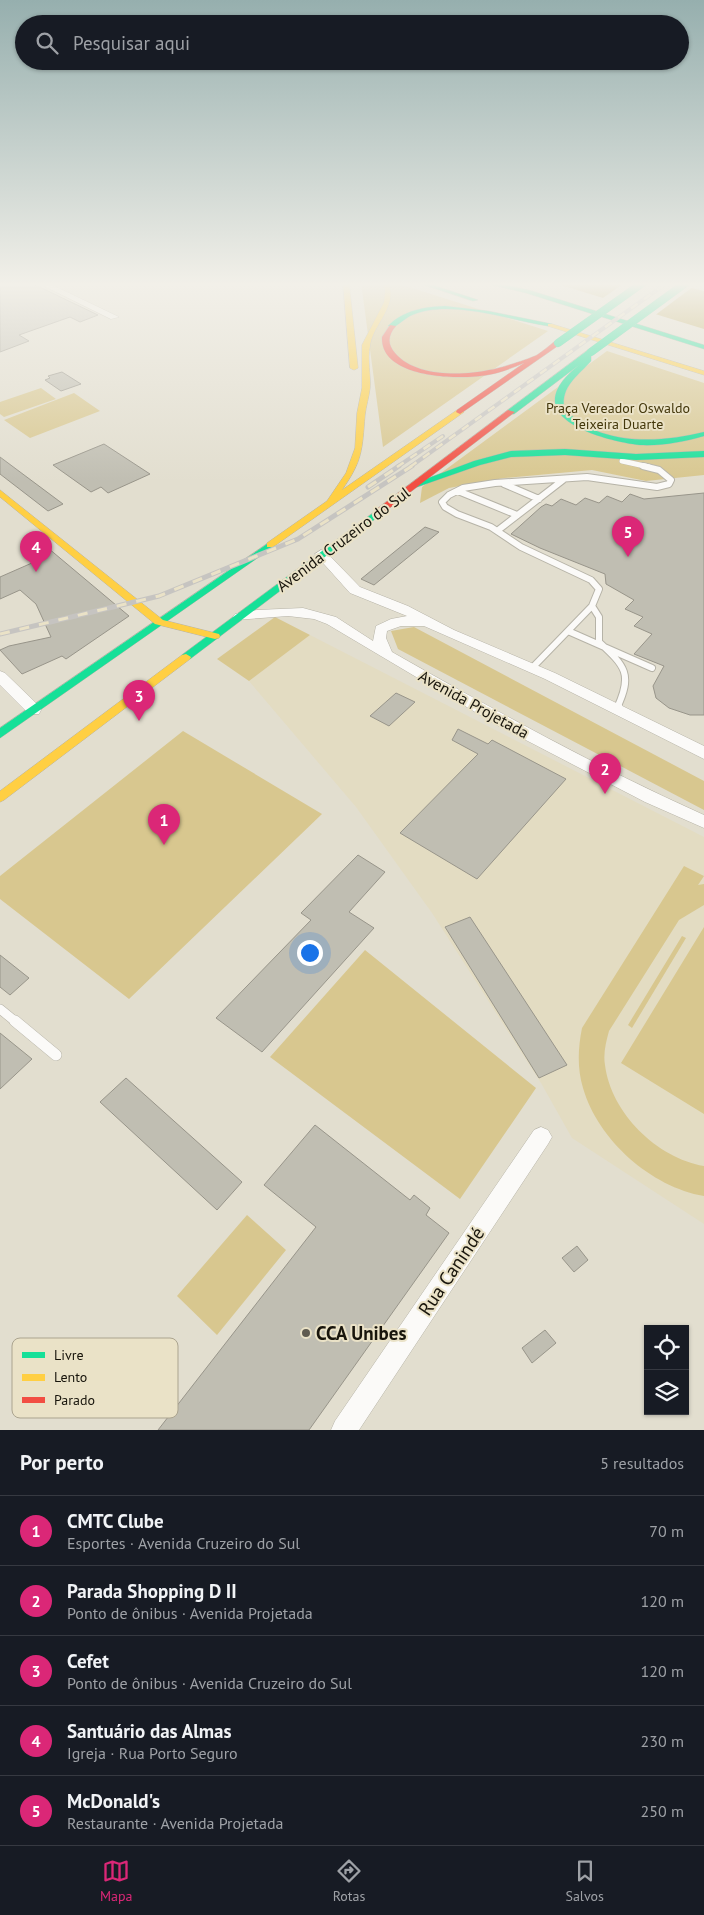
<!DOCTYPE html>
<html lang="pt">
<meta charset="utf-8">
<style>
body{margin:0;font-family:"PT Sans",sans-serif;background:#242831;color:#f1f3f6}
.controls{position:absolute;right:15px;bottom:15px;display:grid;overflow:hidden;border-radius:0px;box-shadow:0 1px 4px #0004}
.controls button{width:45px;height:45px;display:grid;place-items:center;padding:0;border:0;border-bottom:1px solid #363941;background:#171b24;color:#f1f3f6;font:25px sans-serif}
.you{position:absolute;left:309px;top:952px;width:18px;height:18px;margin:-12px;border:4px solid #fff;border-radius:50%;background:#1a73e8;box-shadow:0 0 0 8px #1a73e833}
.badge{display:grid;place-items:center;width:32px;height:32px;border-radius:50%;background:#db2777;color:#fff;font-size:16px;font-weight:700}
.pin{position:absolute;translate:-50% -41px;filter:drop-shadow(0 1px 2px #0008)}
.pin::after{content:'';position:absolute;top:26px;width:18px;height:15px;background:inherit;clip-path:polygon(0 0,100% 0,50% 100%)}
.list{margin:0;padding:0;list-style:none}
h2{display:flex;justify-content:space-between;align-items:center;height:65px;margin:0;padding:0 20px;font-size:21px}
h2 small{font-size:16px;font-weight:400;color:#9ea1a6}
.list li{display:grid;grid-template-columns:32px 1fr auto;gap:15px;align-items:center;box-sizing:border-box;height:70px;padding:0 20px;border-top:1px solid #363941}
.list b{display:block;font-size:19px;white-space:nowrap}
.list p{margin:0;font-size:16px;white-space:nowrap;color:#9ea1a6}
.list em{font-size:16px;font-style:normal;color:#9ea1a6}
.icon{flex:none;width:28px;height:28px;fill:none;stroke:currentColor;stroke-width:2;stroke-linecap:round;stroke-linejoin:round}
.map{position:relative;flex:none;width:704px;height:1430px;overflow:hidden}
.search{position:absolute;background:#171b24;box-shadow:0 1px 4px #0004;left:15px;right:15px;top:15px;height:55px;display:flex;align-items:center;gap:12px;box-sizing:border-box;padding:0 18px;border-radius:28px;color:#9ea1a6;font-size:19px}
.sheet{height:415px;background:#171b24}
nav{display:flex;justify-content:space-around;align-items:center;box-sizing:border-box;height:70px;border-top:1px solid #363941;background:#171b24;font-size:14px;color:#9ea1a6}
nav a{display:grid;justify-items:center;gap:2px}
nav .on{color:#db2777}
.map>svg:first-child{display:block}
.built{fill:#e3dcc2}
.green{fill:#d8c78f}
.water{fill:#bca756}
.pier{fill:#e2decf}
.building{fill:#c0beb2;stroke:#98958a}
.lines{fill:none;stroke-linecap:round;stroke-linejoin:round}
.lane-far3-casing{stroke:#b6b3a7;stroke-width:5.5}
.lane-far2-casing{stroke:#b6b3a7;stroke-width:8}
.lane-far1-casing{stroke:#b6b3a7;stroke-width:10}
.lane-casing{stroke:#b6b3a7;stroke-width:12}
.street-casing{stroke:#b6b3a7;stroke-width:1}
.fast-casing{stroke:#b6b3a7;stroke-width:1}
.slow-casing{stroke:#b6b3a7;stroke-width:1}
.jam-casing{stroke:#b6b3a7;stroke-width:1}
.lane-far3{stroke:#fbfaf8;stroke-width:5}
.lane-far2{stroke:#fbfaf8;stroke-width:6}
.lane-far1{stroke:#fbfaf8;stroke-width:9}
.lane{stroke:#fbfaf8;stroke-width:11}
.street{fill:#fbfaf8;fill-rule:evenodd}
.fast{fill:#16e098;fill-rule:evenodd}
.slow{fill:#ffcf43;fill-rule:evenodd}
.jam{fill:#f24e42;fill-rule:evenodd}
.rail-far1-casing{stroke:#c6c4c1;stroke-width:4}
.rail-casing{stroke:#c6c4c1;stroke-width:5}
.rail-far1{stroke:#eae2c7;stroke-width:2.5;stroke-dasharray:8;stroke-linecap:butt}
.rail{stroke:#eae2c7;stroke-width:3;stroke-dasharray:10;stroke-linecap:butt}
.fast-bridge-casing{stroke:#b6b3a7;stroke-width:8;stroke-linecap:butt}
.fast-bridge{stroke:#16e098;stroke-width:8}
.poi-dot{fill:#5f5b50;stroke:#eae2c7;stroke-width:2}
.labels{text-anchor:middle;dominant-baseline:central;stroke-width:4;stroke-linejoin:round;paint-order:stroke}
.far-park-label{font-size:14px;fill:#43370b;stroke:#eae2c7}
.street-label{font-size:16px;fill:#18150c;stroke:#eae2c7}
.near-street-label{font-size:19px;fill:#18150c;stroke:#eae2c7}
.near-poi-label{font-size:19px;font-weight:bold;fill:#18150c;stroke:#eae2c7;text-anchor:start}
.key{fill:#eae2c7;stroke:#aba48f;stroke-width:1}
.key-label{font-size:14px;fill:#18150c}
</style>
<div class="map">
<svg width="704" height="1430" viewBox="0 0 704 1430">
<rect width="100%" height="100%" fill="#e2decf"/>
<path class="built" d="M310 635 704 837V1224L572 1138 541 1083 432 913 356 807 249 681Z"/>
<path class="green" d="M361 282H393L548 331 383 447Z
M607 351 704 383V475L646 481 592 470 504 478 449 488 420 503 422 487Z
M41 388 56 399 4 417 0 414V402Z
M74 393 100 411 30 438 4 420Z
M275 617 310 635 249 681 217 659Z
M414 627 704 781V810L398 649 391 631Z
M183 731 322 814 129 999 0 899V876Z
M684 866 704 876 698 885 704 884V905L679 920 609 1031C606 1042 603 1054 605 1065 611 1113 657 1158 704 1166V1196C651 1187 598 1140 583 1088 577 1068 578 1048 582 1028Z
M704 927V1114L621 1063Z
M682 936 686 938 632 1028 628 1025Z
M365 950 536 1088 460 1199 270 1057Z
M247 1215 286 1250 217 1335 177 1296Z"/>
<path class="water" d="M551 282H667L704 291V329Z"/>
<path class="pier" d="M626 282H677L694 286 654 316 600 300Z"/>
<path class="building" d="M0 282H29L98 315 80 322 70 317 19 335 29 341 0 352Z
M62 372 81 384 61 391 45 380 50 378 48 376Z
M104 444 150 474 108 493 101 487 91 492 53 465Z
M0 457 63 504 48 511 0 474Z
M704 493V715H690L669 708 656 698 653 686 664 666 634 654 652 634 634 626 643 617 625 609 634 600 606 584 605 574 540 548 511 534 541 507 546 504 552 506 561 499 576 505 585 498 599 503 607 496 622 502 630 494 644 499Z
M425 527 439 532 374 585 361 579Z
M48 548 129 616 66 659 62 656 22 674 0 650 9 646 51 637 36 604 20 590 0 599V577L41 559 35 554Z
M396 693 415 702 389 726 370 716Z
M458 729 488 744 492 740 566 779 477 879 400 833 478 754 452 740Z
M358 855 385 872 349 912 374 928 262 1052 216 1018 311 920 301 913Z
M470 917 567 1065 539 1078 445 927Z
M0 955 29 978 10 995 0 987Z
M0 1033 32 1059 0 1089Z
M126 1078 242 1182 217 1210 100 1102Z
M315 1125 410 1200 414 1195 430 1208 426 1215 449 1233 309 1430H158L316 1227 264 1185Z
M577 1246 588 1260 574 1272 562 1258Z
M545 1330 556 1343 532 1363 522 1348Z"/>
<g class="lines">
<defs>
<path id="lane-far3" d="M622 461 649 467"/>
<path id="lane-far2" d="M504 484 539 499
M458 491 517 515
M497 531 563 480
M568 631 652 668
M532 668 592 606
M617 708C633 674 625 666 599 642V617L592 606 599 589 591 580 521 547 491 527 457 514 445 507 442 502 449 495 463 488 495 483 587 477 657 487 669 484 671 480 659 470 643 466"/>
<path id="lane-far1" d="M617 709 618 707
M0 1009 16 1022"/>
<path id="lane" d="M15 1021 56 1055"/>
<path id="street" d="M36 282H46L119 317 111 319Z
M321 550 325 551 360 587 408 606 454 630 555 673 704 746V759L545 679 424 626H401L387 631 386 638 392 652C494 710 597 767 704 815V828L645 802 497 725 327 624 314 619 288 616 235 620 233 617 235 614 257 610 303 608 336 617 373 641 376 626 391 619 407 616 350 593 315 554Z
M0 671 5 673 39 706 41 710 39 714H29L0 685Z
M541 1127 548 1130 552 1137 548 1144 359 1430H331L335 1421 534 1130Z"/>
<path id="fast" d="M415 282H424L478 300 473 301Z
M480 282H491L529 290 704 345V349L526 293Z
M445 306 488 311 552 324 548 326C509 320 448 298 410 316 405 319 399 324 394 327L388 326C404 310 424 307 445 306Z
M588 350 595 352 591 356V361C578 376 561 386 564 408 598 447 659 443 704 432V436C683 442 662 446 640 445 619 443 557 429 555 402 554 387 568 374 579 365L514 414H508V410Z
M565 449 636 454 704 451V457L636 460 565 455 511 457 480 465 417 487 414 488 410 485 474 461 511 451Z
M380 508 385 511 383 513 190 659H182L181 657 182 655Z
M270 542 275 545 273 547 0 738V728Z"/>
<path id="slow" d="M343 282H349L358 368 354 370 350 368Z
M382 282H388C399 306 373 324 370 346 367 360 371 375 370 388 369 397 366 406 365 415 362 450 363 460 342 490L457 410 464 412 273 547H267V543L327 501 346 473 355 448 357 413 362 388V345L384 302 385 289Z
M548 324H552L704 371V375L548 326Z
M0 490 163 620 219 634 220 636 219 638 215 639 155 624 0 497Z
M186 654 191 657 190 659 4 800 0 802V791L182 655Z"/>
<path id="jam" d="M390 325 396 326C388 335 387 344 395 353 415 377 462 376 489 370 498 369 529 359 537 355 543 351 549 346 555 341L562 343 460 414 456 412 457 410 524 363C512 368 500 373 487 375 460 380 380 379 382 337Z
M508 410 515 412 383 513H377V509Z"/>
</defs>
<use href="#lane-far3" class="lane-far3-casing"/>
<use href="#lane-far2" class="lane-far2-casing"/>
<use href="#lane-far1" class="lane-far1-casing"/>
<use href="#lane" class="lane-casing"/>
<use href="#street" class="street-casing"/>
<use href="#fast" class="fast-casing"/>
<use href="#slow" class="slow-casing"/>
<use href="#jam" class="jam-casing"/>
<use href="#lane-far3" class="lane-far3"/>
<use href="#lane-far2" class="lane-far2"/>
<use href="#lane-far1" class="lane-far1"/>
<use href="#lane" class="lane"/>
<use href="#street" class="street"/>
<use href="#fast" class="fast"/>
<use href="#slow" class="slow"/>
<use href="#jam" class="jam"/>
<defs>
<path id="rail-far1" d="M397 467 443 436
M410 467 668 282"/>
<path id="rail" d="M368 487 399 466
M0 634 159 596 298 539 412 466"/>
</defs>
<use href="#rail-far1" class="rail-far1-casing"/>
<use href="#rail" class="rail-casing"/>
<use href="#rail-far1" class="rail-far1"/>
<use href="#rail" class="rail"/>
<defs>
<path id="fast-bridge" d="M558 343 644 282
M591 352 687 282"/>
</defs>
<use href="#fast-bridge" class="fast-bridge-casing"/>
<use href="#fast-bridge" class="fast-bridge"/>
</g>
<linearGradient id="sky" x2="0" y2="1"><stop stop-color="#96afae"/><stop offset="0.59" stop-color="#f2f0e9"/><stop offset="1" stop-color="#f2f0e9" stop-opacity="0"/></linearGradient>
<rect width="704" height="482" fill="url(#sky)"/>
<circle class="poi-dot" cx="306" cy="1333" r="5"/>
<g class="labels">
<g class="far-park-label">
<text x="618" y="408">Praça Vereador Oswaldo<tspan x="618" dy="16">Teixeira Duarte</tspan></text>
</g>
<g class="street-label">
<text transform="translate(343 539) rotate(-37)">Avenida Cruzeiro do Sul</text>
<text transform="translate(474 704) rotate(29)">Avenida Projetada</text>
</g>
<g class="near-street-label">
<text transform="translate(451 1271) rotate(-56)">Rua Canindé</text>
</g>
<g class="near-poi-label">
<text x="316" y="1333">CCA Unibes</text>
</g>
</g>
<rect x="12" y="1338" width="166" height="80" rx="8" class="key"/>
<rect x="22" y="1352" width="23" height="6" fill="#16e098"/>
<rect x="22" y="1374" width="23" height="7" fill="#ffcf43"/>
<rect x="22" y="1397" width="23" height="6" fill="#f24e42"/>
<g class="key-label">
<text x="54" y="1360">Livre</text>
<text x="54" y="1382">Lento</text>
<text x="54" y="1405">Parado</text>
</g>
</svg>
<div class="controls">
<button><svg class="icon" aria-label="locate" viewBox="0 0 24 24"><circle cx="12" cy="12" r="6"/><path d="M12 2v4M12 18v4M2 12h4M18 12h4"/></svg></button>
<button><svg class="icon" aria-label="layers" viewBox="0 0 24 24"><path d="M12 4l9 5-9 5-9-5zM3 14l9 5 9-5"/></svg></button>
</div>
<div class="you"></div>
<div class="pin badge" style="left:164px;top:845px">1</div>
<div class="pin badge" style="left:605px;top:794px">2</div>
<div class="pin badge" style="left:139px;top:721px">3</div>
<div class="pin badge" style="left:36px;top:572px">4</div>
<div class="pin badge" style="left:628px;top:557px">5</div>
<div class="search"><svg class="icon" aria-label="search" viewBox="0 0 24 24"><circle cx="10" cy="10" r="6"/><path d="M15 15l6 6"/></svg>Pesquisar aqui</div>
</div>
<section class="sheet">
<h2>Por perto<small>5 resultados</small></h2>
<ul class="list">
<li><span class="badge">1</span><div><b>CMTC Clube</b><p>Esportes · Avenida Cruzeiro do Sul</p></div><em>70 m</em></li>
<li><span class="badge">2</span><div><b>Parada Shopping D II</b><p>Ponto de ônibus · Avenida Projetada</p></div><em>120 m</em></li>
<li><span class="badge">3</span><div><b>Cefet</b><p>Ponto de ônibus · Avenida Cruzeiro do Sul</p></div><em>120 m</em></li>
<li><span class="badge">4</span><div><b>Santuário das Almas</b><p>Igreja · Rua Porto Seguro</p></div><em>230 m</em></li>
<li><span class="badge">5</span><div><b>McDonald's</b><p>Restaurante · Avenida Projetada</p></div><em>250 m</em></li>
</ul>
</section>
<nav>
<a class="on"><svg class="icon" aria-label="map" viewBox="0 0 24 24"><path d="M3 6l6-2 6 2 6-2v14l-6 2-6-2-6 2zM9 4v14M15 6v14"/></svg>Mapa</a>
<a><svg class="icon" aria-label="directions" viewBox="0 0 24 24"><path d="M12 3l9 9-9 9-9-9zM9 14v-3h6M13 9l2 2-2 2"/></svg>Rotas</a>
<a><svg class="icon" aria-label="saved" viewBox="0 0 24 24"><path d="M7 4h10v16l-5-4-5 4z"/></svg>Salvos</a>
</nav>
